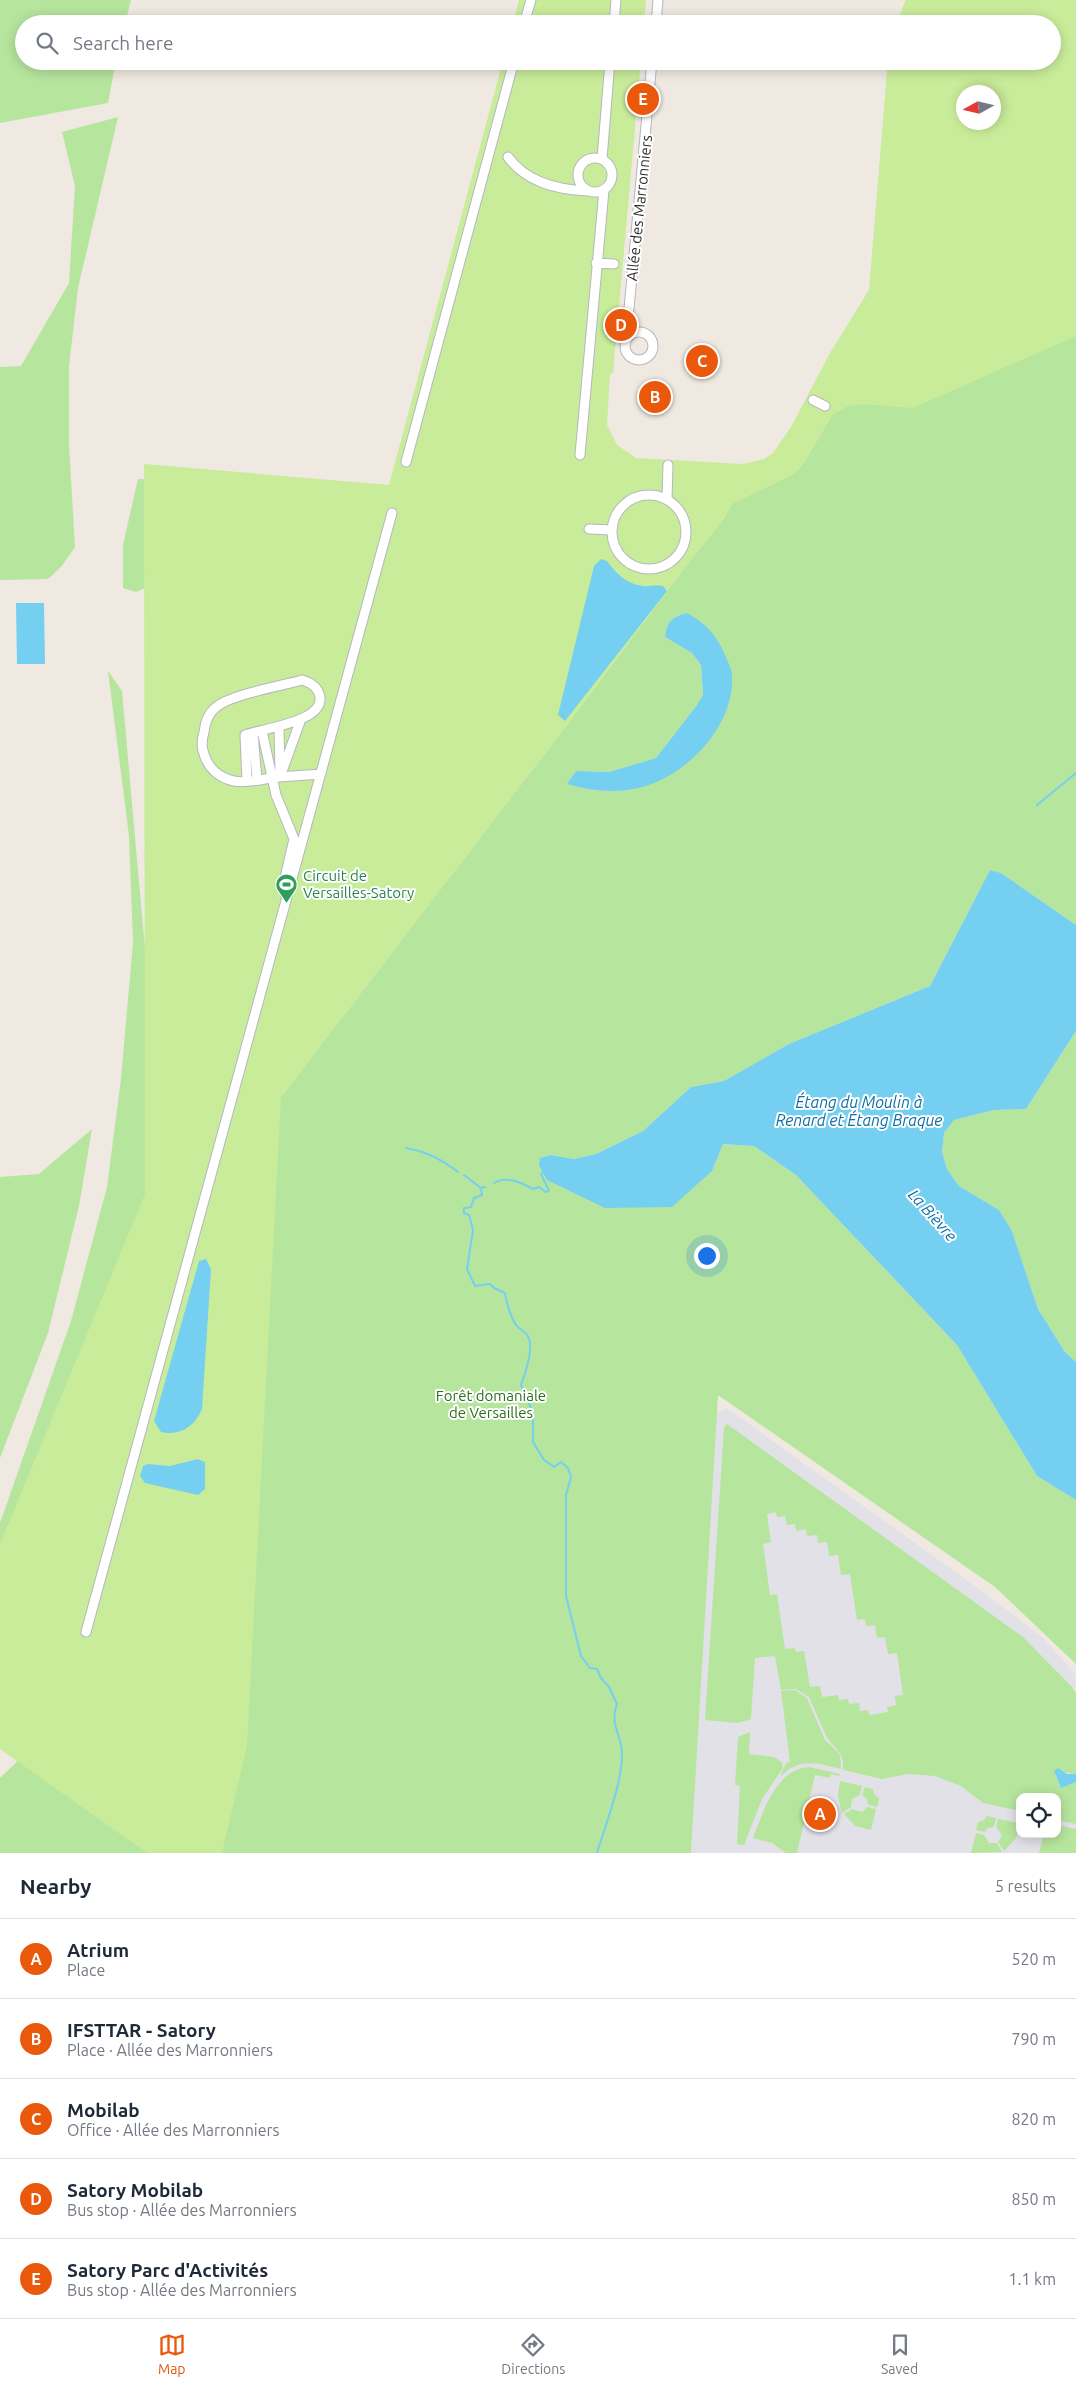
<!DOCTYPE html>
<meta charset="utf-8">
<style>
body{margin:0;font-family:Ubuntu,sans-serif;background:#f2f2f3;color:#1f2937}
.controls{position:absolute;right:15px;bottom:15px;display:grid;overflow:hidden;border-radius:10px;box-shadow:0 2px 12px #0003}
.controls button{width:45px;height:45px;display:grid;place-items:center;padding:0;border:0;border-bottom:1px solid #e0e1e3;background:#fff;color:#1f2937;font:25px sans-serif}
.compass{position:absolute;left:956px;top:85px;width:45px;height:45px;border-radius:50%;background:#fff;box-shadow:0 2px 12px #0003;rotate:262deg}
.you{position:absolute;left:706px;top:1255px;width:18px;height:18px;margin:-12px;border:4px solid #fff;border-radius:50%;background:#1a73e8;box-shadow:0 0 0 8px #1a73e833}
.badge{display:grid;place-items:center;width:32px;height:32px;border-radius:50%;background:#ea580c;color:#fff;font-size:16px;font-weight:700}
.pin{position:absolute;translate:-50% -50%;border:2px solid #fff;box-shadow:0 1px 5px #0006}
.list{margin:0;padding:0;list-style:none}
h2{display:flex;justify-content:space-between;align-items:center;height:65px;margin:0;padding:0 20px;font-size:21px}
h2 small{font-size:16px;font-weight:400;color:#747a83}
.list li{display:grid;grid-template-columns:32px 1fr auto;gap:15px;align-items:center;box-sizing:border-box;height:80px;padding:0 20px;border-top:1px solid #e0e1e3}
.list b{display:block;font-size:19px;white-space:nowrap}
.list p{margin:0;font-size:16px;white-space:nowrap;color:#747a83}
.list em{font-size:16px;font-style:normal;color:#747a83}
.icon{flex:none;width:28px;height:28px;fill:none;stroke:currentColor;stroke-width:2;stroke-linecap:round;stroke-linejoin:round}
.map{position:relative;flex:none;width:1076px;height:1853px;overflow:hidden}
.search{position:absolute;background:#fff;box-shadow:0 2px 12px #0003;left:15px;right:15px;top:15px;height:55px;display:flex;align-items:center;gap:12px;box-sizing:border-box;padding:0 18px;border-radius:28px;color:#747a83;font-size:19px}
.sheet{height:465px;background:#fff}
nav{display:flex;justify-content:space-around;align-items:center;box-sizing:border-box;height:70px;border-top:1px solid #e0e1e3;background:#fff;font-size:14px;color:#747a83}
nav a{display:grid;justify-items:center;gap:2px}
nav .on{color:#ea580c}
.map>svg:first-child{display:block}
.industrial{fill:#e3e1e8;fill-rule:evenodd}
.green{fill:#b6e59e;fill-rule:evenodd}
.pitch{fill:#c9ec9a;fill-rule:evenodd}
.water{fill:#75cff0}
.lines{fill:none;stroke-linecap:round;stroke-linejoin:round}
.stream{stroke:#75cff0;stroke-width:2}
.minor-casing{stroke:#b4b7c1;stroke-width:11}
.minor{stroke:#fff;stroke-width:9}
.labels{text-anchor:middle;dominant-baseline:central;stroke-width:4;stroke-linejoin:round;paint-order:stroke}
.street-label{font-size:15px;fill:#2e2e2e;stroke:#fff}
.leisure-label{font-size:15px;fill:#27864d;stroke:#fff;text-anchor:start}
.park-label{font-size:15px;fill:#2c6e1b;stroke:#fff}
.water-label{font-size:16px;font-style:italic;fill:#0d6fa3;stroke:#fff}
</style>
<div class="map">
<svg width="1076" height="1853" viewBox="0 0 1076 1853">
<rect width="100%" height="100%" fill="#efe9e1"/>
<path class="industrial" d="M727 1408 986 1594 1044 1639 1075 1673 1076 1853H691L716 1413ZM1020 1797H1057V1834H1020Z"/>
<path class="green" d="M0 0H131L125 24H24V61H116L108 103 0 123Z
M906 0H1076V925L1001 873 990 870 930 986 789 1044 724 1081 691 1087 643 1131 596 1154 574 1159 550 1155 540 1158 712 1171 723 1144 754 1146 796 1175 957 1345 1037 1476 1076 1500V1664L995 1587 718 1395 691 1853H0V1778L22 1757 256 1133 281 1097 579 709 679 575 722 521 733 503 793 474 803 464 832 415 846 406 861 404 888 61H1052V24H896ZM964 92H994V122H964ZM687 613 703 623 729 698C708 768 638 807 568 784L576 771 609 772 656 758 697 705 703 695 701 665 692 653 665 637C667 621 672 617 687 613Z
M118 117 78 288 69 366V445L75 547 61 567 48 579 0 580V367L21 366 69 283 75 186 62 132Z
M138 479 253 484 145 588 136 592 123 588V545Z
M108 671 122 691 148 983 158 1139 141 1245 0 1573V1523L71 1321 107 1187 121 1079 133 943 129 836Z
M1076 1031V1362L1065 1352 1038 1309 1012 1231 999 1210 959 1186 947 1169 942 1152 944 1133 954 1120 994 1110 1026 1109Z
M92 1129 79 1206 48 1333 0 1458V1177L39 1174Z
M727 1424 1023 1637 1072 1687 1076 1693V1774L1063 1772 1055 1775 1061 1788 1076 1782V1824L1057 1820V1797H1020V1811L983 1803 961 1786 935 1776 908 1774 882 1779 843 1770V1761L840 1753 827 1738 809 1697 796 1689 781 1690 775 1656 755 1658 751 1719 738 1723 705 1720 724 1427ZM776 1512 777 1517 785 1516 787 1525 795 1524 796 1531 806 1529 807 1536 817 1535 818 1543 827 1542 829 1556 838 1555 841 1575 850 1574 857 1620 865 1619 866 1626 875 1625 877 1638 885 1637 888 1654 897 1653 903 1695 895 1696 896 1705 887 1707 888 1712 869 1715 868 1710 860 1711 859 1703 849 1704 848 1699 839 1700 838 1695 822 1697 820 1686 810 1687 804 1651 796 1652 795 1648 785 1649 777 1594 770 1595 763 1544 771 1542 767 1514Z
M795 1690 807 1698 825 1740 840 1754 841 1769C817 1763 799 1757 780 1777L786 1763 790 1762 781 1691Z
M750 1732 749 1754 774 1757 782 1762 783 1768 762 1799 744 1845 737 1844 740 1786 735 1785 738 1737Z
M809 1767 840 1774 839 1776 831 1774 830 1778 815 1775 797 1853H786L772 1843 753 1838C763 1812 776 1769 809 1767Z
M840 1781 862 1786 860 1795 852 1799 851 1807 842 1813 838 1796Z
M865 1787 873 1789 874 1794 879 1798 877 1807 868 1805 867 1799 862 1795Z
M867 1807 876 1809 871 1830 855 1826 844 1814 852 1809 862 1812Z
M987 1816 996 1818 994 1827 988 1828 985 1832 976 1830 978 1822 984 1820Z
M998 1819 1020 1823 1016 1838 1004 1851 998 1842 1002 1835 996 1827Z
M1057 1825 1076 1829V1853H1039L1044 1834H1057Z
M976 1833 984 1835 989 1843H997L1002 1852 971 1853Z"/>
<path class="pitch" d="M519 0H646L644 24H513Z
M906 0H1076V336L913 408 861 404 846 407 832 415 803 464 793 474 733 503 722 521 679 575 579 709 281 1097 247 1746 222 1853H147L0 1749V1544L145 1194 144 464 389 485 503 61H641L613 373 610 374 607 425 617 445 636 458 743 464 764 459 773 453 791 427 830 353 869 290 888 61H1052V24H896ZM964 92H994V122H964Z"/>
<path class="water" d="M601 559 607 561C616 573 626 584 643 586 650 587 656 584 663 586L667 591 565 721 558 715 594 566Z
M16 603H44L45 664H17Z
M687 613C707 624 717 636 726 657 728 663 732 669 732 675 735 724 690 772 646 786 620 794 593 792 567 784L576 771 609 772 656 758 697 705 703 695 701 665 692 653 665 637C667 621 672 617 687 613Z
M990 870 1001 873 1076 925V1031L1026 1109 994 1110 954 1120 944 1133 942 1152 947 1169 959 1186 999 1210 1012 1231 1038 1309 1065 1352 1076 1362V1500L1037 1476 957 1345 796 1175 754 1146 723 1144 712 1171 672 1207 605 1208 547 1180 539 1165 540 1158 550 1155 574 1159 596 1154 643 1131 691 1087 724 1081 789 1044 930 986Z
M206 1259 211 1269 202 1409C195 1426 181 1436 161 1432L154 1421 199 1261Z
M198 1459 205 1462V1489L198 1495 145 1483 140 1476 143 1466 148 1464 170 1466Z
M1058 1768 1067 1774H1076V1782L1061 1788 1054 1771Z"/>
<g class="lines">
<path class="stream" d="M1037 805 1076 773
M406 1148C427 1152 441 1159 458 1172
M464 1175 481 1188
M494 1183C506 1175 522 1183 533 1189L539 1187 546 1192 549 1191 541 1174 543 1171
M485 1187 481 1188 482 1195 474 1198 471 1207 464 1208V1213L469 1215 473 1230 467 1269 475 1286 490 1284 494 1288 505 1293C506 1301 512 1323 519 1328 524 1332 527 1332 529 1339 533 1349 525 1374 521 1385L533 1413V1442L544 1460 554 1467 561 1462 568 1468 571 1477 566 1495V1596L581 1656 590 1668 597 1669 601 1678 609 1687 617 1704C609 1724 622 1735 622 1754 622 1784 606 1823 597 1853"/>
<defs>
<path id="minor" d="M524 24 531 0
M614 24 616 0
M656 24 658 0
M508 157C526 182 558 190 588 191
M578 175a17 17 0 1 1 34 0a17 17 0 1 1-34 0Z
M602 159 610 61
M596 263 614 264
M625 346a14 14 0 1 1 28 0a14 14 0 1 1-28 0Z
M626 341 652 61
M813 400 825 406
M580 455 604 190
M406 462 514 61
M612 532a37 37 0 1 1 74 0a37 37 0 1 1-74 0Z
M667 499 668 465
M589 529 612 530
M279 728 280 772
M262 731 276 795 294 839 284 882 286 897
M253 733 257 780
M280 777 301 719
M247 781 245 735C257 729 334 722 318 691 314 684 308 682 302 680 282 686 228 695 215 708 208 714 205 723 204 732 202 739 201 747 204 754 208 768 219 778 234 781 248 784 265 778 279 777 293 776 307 775 321 774
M86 1632 392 513"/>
</defs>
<use href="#minor" class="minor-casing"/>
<use href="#minor" class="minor"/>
</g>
<defs>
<symbol id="stadium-pin" viewBox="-11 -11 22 30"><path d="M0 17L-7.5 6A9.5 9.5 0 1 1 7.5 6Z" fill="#2e9e5b" stroke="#fff"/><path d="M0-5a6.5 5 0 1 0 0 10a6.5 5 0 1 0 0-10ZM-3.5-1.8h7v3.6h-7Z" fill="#fff"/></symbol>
</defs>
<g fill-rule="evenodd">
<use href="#stadium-pin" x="274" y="872" width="25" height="34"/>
</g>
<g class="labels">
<g class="street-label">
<text transform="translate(639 208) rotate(-84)">Allée des Marronniers</text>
</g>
<g class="leisure-label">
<text x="303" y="875">Circuit de<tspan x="303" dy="17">Versailles-Satory</tspan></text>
</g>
<g class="park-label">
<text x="491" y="1395">Forêt domaniale<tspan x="491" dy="17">de Versailles</tspan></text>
</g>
<g class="water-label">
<text x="859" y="1102">Étang du Moulin à<tspan x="859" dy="18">Renard et Étang Braque</tspan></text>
<text transform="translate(933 1215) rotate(48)">La Bièvre</text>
</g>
</g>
</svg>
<div class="controls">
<button><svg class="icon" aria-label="locate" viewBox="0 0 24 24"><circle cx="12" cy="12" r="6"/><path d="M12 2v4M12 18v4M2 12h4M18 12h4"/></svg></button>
</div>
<svg class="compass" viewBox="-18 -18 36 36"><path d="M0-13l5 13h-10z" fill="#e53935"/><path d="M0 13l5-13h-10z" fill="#747a83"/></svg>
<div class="you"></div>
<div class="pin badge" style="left:820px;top:1814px">A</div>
<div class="pin badge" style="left:655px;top:397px">B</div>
<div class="pin badge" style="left:702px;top:361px">C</div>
<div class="pin badge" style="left:621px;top:325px">D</div>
<div class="pin badge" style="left:643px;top:99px">E</div>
<div class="search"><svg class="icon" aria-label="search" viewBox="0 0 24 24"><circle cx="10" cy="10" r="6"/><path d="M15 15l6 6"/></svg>Search here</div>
</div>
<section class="sheet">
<h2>Nearby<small>5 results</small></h2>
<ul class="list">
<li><span class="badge">A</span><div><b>Atrium</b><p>Place</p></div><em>520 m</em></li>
<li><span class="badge">B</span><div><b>IFSTTAR - Satory</b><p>Place · Allée des Marronniers</p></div><em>790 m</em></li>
<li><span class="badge">C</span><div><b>Mobilab</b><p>Office · Allée des Marronniers</p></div><em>820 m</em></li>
<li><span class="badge">D</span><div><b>Satory Mobilab</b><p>Bus stop · Allée des Marronniers</p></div><em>850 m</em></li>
<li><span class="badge">E</span><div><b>Satory Parc d'Activités</b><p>Bus stop · Allée des Marronniers</p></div><em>1.1 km</em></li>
</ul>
</section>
<nav>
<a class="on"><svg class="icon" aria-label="map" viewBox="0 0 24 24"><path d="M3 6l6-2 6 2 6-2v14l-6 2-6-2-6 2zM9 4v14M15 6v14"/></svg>Map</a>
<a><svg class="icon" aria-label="directions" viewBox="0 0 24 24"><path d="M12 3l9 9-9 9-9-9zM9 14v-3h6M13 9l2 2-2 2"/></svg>Directions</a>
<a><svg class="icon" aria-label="saved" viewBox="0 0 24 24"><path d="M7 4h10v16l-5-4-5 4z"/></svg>Saved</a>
</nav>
